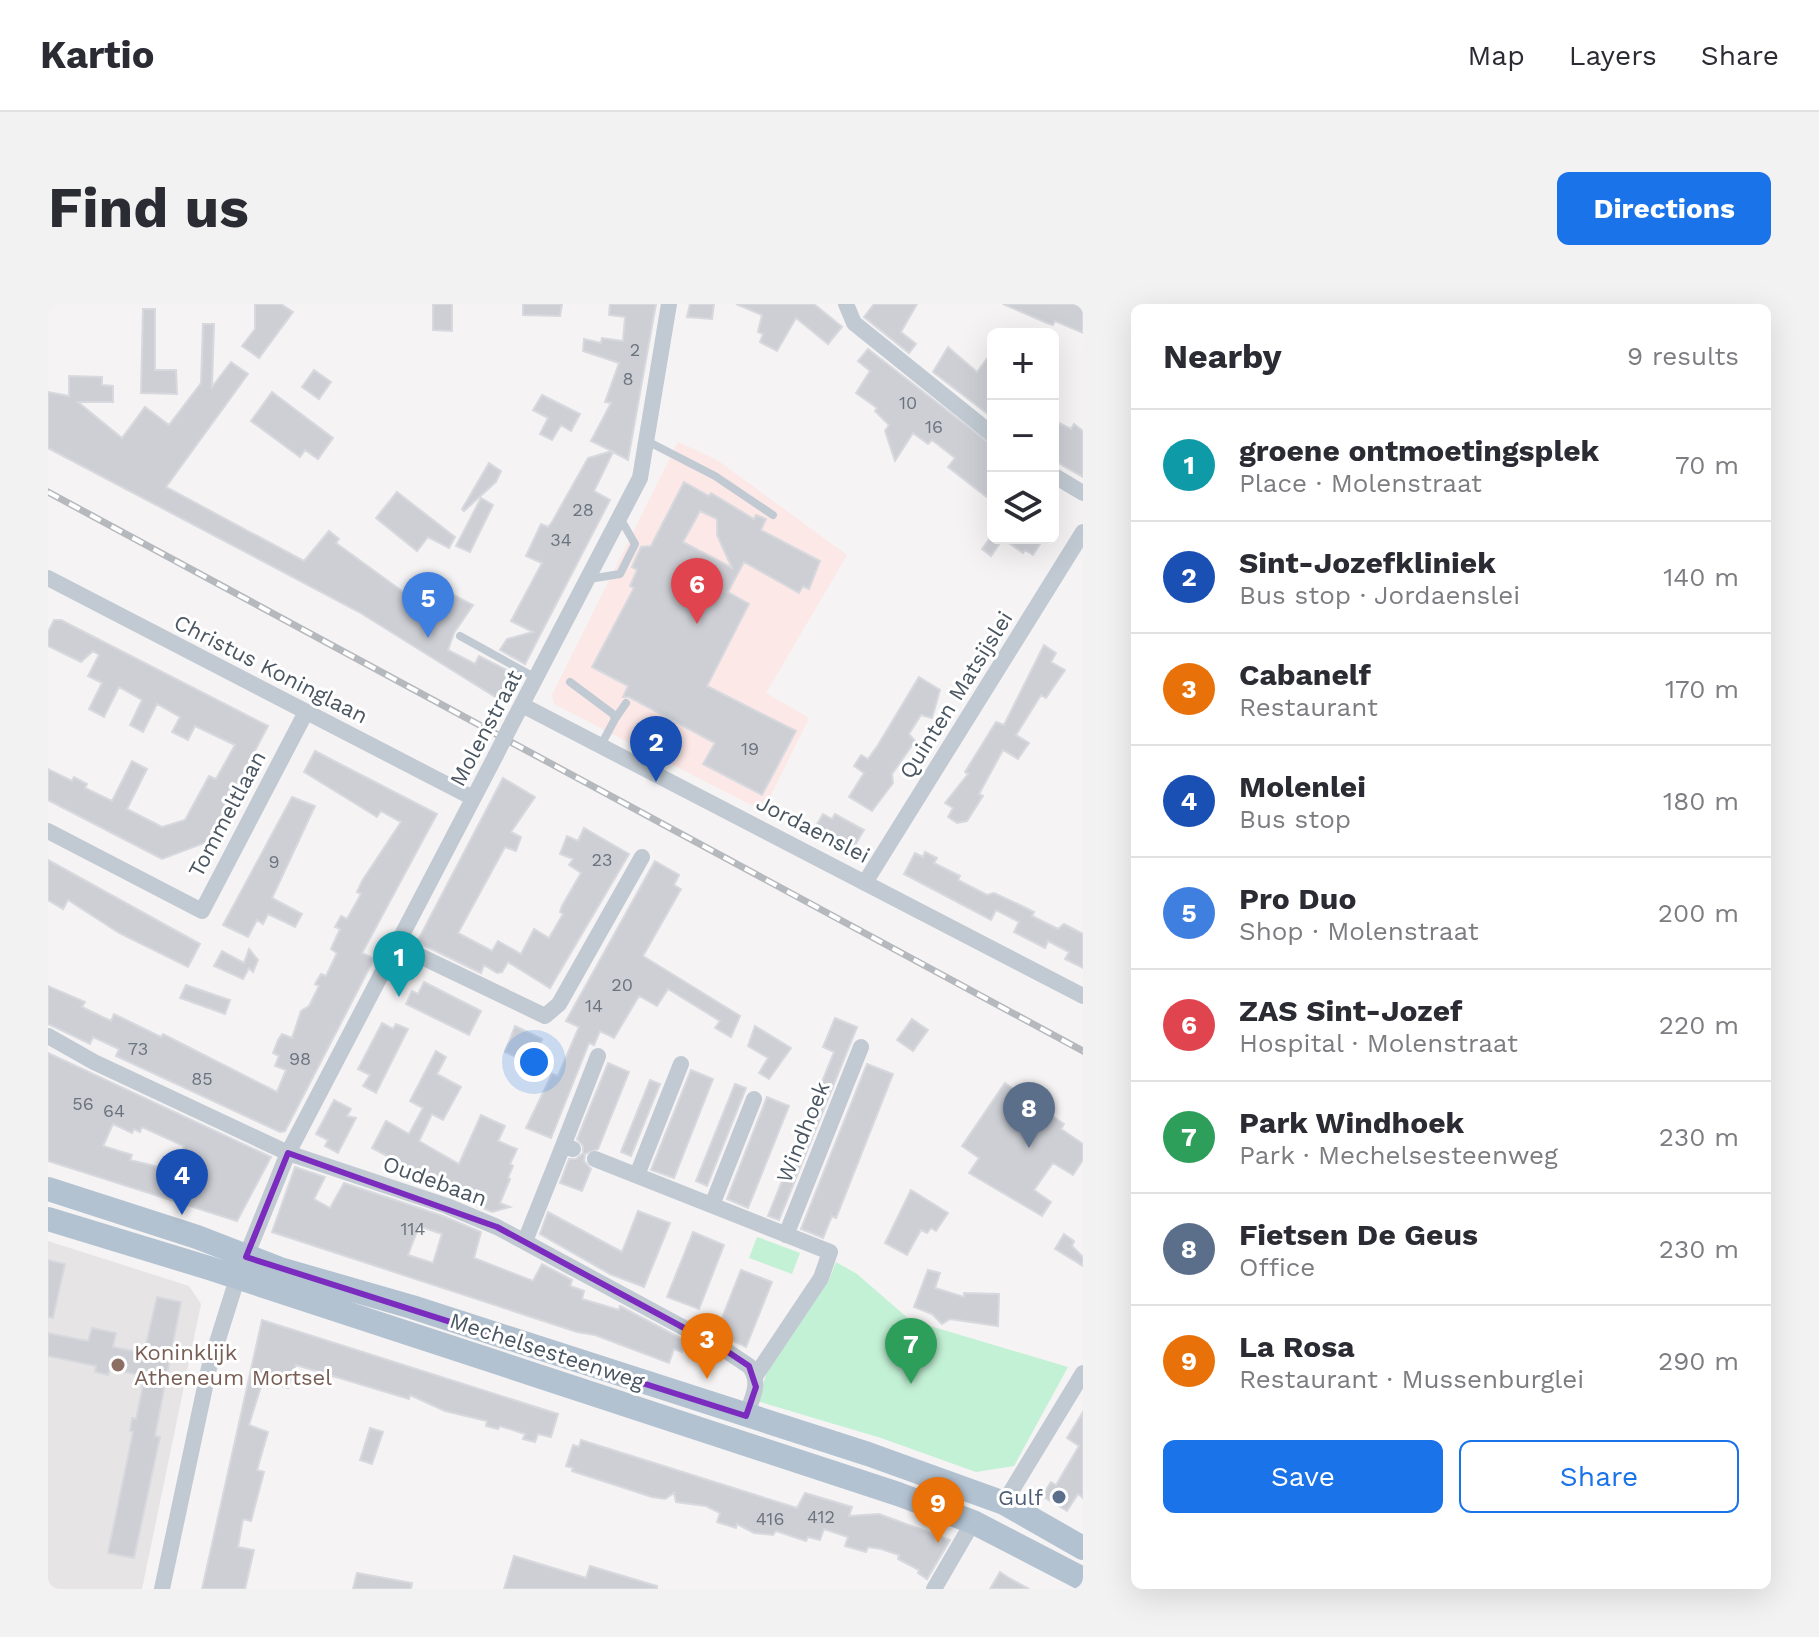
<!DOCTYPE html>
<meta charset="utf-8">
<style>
body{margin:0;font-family:"Work Sans",sans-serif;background:#f2f2f3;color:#2b2b33}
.controls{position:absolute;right:24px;top:24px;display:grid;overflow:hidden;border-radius:12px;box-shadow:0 8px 32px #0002}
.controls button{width:72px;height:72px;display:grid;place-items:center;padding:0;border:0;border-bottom:2px solid #e1e1e2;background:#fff;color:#2b2b33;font:40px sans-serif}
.you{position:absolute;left:486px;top:758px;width:28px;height:28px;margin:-20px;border:6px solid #fff;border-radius:50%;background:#1a73e8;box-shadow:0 0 0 12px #1a73e833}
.badge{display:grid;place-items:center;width:52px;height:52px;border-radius:50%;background:#1a73e8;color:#fff;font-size:26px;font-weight:700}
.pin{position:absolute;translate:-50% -66px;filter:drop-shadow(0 2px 4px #0008)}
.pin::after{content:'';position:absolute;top:42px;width:28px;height:24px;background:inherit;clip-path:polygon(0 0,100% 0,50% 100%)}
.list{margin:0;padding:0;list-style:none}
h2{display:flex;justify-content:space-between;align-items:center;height:104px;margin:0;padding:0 32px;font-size:34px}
h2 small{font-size:26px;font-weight:400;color:#7c7c81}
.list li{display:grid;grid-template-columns:52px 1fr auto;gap:24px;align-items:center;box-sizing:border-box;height:112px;padding:0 32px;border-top:2px solid #e1e1e2}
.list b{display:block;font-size:30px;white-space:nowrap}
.list p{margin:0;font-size:26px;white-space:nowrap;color:#7c7c81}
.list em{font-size:26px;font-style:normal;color:#7c7c81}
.actions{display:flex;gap:16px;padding:24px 32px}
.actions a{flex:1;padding:18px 0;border:2px solid #1a73e8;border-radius:12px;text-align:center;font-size:28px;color:#1a73e8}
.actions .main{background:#1a73e8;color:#fff}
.icon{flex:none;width:44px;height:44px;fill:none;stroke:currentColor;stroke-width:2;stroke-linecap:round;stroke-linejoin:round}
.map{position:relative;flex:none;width:1035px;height:1285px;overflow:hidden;border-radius:12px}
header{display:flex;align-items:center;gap:48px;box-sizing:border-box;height:112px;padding:0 40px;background:#fff;border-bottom:2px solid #e1e1e2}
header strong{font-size:38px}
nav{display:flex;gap:44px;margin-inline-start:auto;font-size:28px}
.intro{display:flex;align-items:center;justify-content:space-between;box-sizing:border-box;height:192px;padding:0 48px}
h1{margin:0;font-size:56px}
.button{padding:20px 36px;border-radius:12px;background:#1a73e8;color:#fff;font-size:28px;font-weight:700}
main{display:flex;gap:48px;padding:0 48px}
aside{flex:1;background:#fff;border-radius:12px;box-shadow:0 8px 32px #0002}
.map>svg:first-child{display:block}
.education{fill:#e6e4e5}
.medical{fill:#fce8e6}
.green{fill:#c3f1d5}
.building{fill:#cdcfd5;stroke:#d7d9de;stroke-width:2;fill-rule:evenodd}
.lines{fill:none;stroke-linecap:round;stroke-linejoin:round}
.lane{stroke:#c1cad2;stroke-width:8}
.street{stroke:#c1cad2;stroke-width:16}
.primary{stroke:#b3c2d1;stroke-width:24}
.rail-casing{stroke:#b5b8bd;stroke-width:7}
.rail{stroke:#fff;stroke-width:4;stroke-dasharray:12;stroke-linecap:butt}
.street-bridge{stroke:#c1cad2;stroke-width:16}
.marked{fill:none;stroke:#7b2cbf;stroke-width:6;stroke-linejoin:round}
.education-dot{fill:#8d6e63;stroke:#fff;stroke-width:3}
.service-dot{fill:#5c6f8a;stroke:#fff;stroke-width:3}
.labels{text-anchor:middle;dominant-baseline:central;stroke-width:6;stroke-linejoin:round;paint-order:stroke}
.number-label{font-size:18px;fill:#6b747e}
.street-label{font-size:22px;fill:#4a5661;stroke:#fff}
.education-label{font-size:22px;fill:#785e54;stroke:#fff;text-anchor:start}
.service-label{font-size:22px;fill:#4e5e75;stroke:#fff;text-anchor:end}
</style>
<header>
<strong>Kartio</strong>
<nav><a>Map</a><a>Layers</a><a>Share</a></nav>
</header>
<div class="intro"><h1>Find us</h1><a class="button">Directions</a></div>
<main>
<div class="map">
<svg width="1035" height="1285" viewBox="0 0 1035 1285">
<rect width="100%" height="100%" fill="#f5f3f3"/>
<path class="education" d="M0 937 141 982 153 1000 94 1285H0Z"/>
<path class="medical" d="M630 138 669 156 799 251 718 389 761 414 715 507 506 400 504 391Z"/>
<path class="green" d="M709 933 752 949 744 970 701 954Z
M788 958 809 970 862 1016 1020 1063 966 1162 928 1168 833 1134 709 1097 722 1060 781 976Z"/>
<path class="building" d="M207 0H233L245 8 211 54 194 42 207 25Z
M385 0H404V27L385 26Z
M475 0H514L512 12 475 11Z
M562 0H608L580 156 565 148 546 187 562 196 477 360 452 346 459 335 485 328 463 317 494 259 478 252 493 220 500 223 504 218 540 154 564 147 543 137 563 99 557 98 571 59 535 47 536 35 553 39 554 34 575 37 577 13 561 11Z
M642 0H666L664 15 639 13Z
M688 0H766L794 23 780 40 748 14 729 47 712 38 715 30 710 28 714 11Z
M826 0H869L853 28 868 40 861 49 816 13Z
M955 0H1035V29L1007 17 1005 21 999 19Z
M95 5H107V66H128L129 90 93 89Z
M155 20H166L164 83 183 58 200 70 118 183 256 257 281 227 291 235 288 239 376 303 387 281 425 301 406 329 400 346 427 360 431 352 471 372 457 399 311 308 0 144V88L21 92V72L54 73V81L65 82V98H30L74 134 97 103 121 121 153 79Z
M900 43 929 68 945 46V114L885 68Z
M820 45 945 142V198L900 163 907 154 884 136 880 140 865 129 847 157 837 127 841 121 827 107 829 104 808 89 822 67 810 57Z
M266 66 283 78 271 95 254 83Z
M224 88 285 134 270 155 257 146 252 153 203 117Z
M494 91 532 110 523 127 513 121 504 136 492 130 500 114 485 106Z
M1005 116 1023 125 1026 120 1035 127V173L1005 156Z
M441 159 453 167 448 178 416 207 414 205Z
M636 178 661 192 663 189 706 215 708 211 718 215 713 226 772 257 761 285 755 282 751 289 696 258 680 288 701 300 659 382 748 427 714 491 655 460 667 439 581 393H575L580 382 544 363 586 284 582 282 589 266 584 263 593 243 603 242ZM652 207 669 215V231L684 264 635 238Z
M349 188 407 233 401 244 380 233 369 247 328 214Z
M433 194 445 201 422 248 408 242Z
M942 234H996L985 251 977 246 975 249 955 235 943 252 934 245Z
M6 316H13L220 422 159 538 114 555 0 496V465L24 477 26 473 39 480 37 484 64 497 84 457 99 465 79 505 114 523 137 516 161 472 168 475 187 441 147 422 140 436 124 428 132 413 109 400 95 428 82 421 94 396 71 383 56 413 41 405 54 379 40 372 51 351 45 347 33 358 0 342V328Z
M996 341 1008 349 1003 358 1017 366 998 394 993 391 968 431 981 439 970 455 955 446 931 490 935 492 919 517 909 519 900 513 905 504 897 499 920 470 917 468 948 418 956 421Z
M871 373 892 386 884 414 873 411 861 430 867 437 844 470 845 479 824 507 801 493 816 469 806 462 813 451 820 455 830 441Z
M267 447 389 510 314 649 326 655 237 827 232 828 68 752 71 745 45 733 42 740 0 720V682L37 698 34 703 63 717 66 710 113 733 115 730 229 788 238 766 227 762 231 752 225 749 230 736 234 730 244 734 253 707 261 702 271 682 267 680 273 670 278 672 289 649 283 645 292 625 287 623 293 612 299 615 313 590 309 588 314 577 353 518 333 507 329 513 256 468Z
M455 474 487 493 463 528 473 533 468 547 457 543 410 629 444 647 450 637 473 650 486 625 501 634 515 610 512 608 514 602 533 569 521 561 525 555 512 550 519 532 530 537 536 524 581 550 502 684 460 658 454 668 449 669 436 661 433 669 369 638Z
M244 493 267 502 224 594 254 610 247 623 220 610 215 620 209 616 200 633 175 621Z
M775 510 784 515 787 510 816 526 806 543 768 522Z
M877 548 889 554 886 559 912 572 910 576 939 591 946 589 970 600 986 608 984 612 1010 625 1016 620 1035 630V664L1017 655 1021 648 1000 637 997 644 966 628 971 618 948 606 943 616 856 570 867 549 875 553Z
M0 556 152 640 140 663 71 629 20 596 15 605 0 596Z
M607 557 631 571 626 581 633 585 595 652 692 712 683 733 667 724 672 717 620 685 609 702 591 692 566 734 552 727 546 741 541 739 503 834 478 824 504 770 510 772 531 723 518 717Z
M201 645 210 656 205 668 201 664 195 675 166 662 174 647 196 659Z
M376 678 433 707 421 731 358 700 364 687 370 690Z
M138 681 182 696 177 710 132 694Z
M787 714 809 723 731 916 720 912 786 748 775 743Z
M864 715 880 726 865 747 849 736Z
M334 719 345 725 348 720 360 725 328 789 315 782 322 771 310 765Z
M467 722 494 735 486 754 475 750 473 755 457 748Z
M707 722 743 744 721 775 711 769 720 754 700 742Z
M388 747 398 753 389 770 413 783 395 816 384 810 371 837 411 860 433 811 457 822 450 837 469 845 462 860 465 862 460 874 462 875 452 899 462 903 444 908 397 887 398 883 324 844 338 817 361 830 375 804 362 797Z
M0 749 223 853 189 917 0 857ZM65 820 84 829 86 825 92 828 94 823 136 842 133 851 149 858 144 871 82 856 84 851 55 842Z
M560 759 581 768 550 845 537 850 536 857 543 865 534 887 512 879 521 855H528L535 849V842L529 835Z
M819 760 845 770 788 914 784 912 775 934 753 925Z
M643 766 665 775 626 874 603 866Z
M602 776 612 780 583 852 573 848Z
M957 779 1016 820 1013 825 1035 840V856L1025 871 1005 859 986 886 1003 898 994 912 921 869 931 854 914 842Z
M687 780 698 784 659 882 648 877Z
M719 793 741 802 700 904 679 895Z
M286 796 303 805 299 812 308 814 290 849 277 842 280 836 268 830Z
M247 863 277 873 266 895 282 904 296 879 395 912 433 928 426 954 485 977 494 960 524 976 522 982 536 987 534 995 571 1006 572 1002 638 1037 634 1048 626 1045 621 1059 547 1031 529 1028 224 928ZM371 922 394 930 385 959 360 951Z
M863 886 900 909 888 927 883 924 879 929 873 926 859 951 837 939Z
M590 907 622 919 596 983 562 970 492 930 500 908 574 948Z
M645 928 676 941 651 1005 619 993Z
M1016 930 1026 937 1024 942 1035 953V962L1007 945Z
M0 956 17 960 5 1014 0 1013Z
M693 966 724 978 698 1043 668 1029Z
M880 966 892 969 887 984 916 993V989L951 990 950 1022 902 1015 894 1020 884 1010 866 1003Z
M109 993 133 998 107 1132 112 1133 86 1254 60 1249 85 1128 82 1127 84 1114 88 1115 97 1072 62 1065 60 1071 47 1068 48 1062 0 1052V1029L40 1037 44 1024 68 1029 65 1043 96 1049Z
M214 1016 510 1110 503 1133 490 1130 487 1138 475 1135 477 1130 452 1122 450 1125 438 1122 439 1117 397 1107 362 1091 361 1095 248 1061 240 1084 215 1076 201 1121 220 1128 209 1166 216 1168 203 1217 195 1215 190 1243 206 1246 197 1285H154Z
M1035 1108V1194L1030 1190 1019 1207 994 1192 1003 1178 1008 1181 1031 1142 1019 1134Z
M322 1124 335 1128 324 1160 312 1156Z
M533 1136 749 1204 757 1189 804 1203 801 1212 831 1210 902 1236 879 1275 870 1269 871 1266 850 1255 851 1251 833 1245 820 1243 818 1248 797 1242 800 1233 776 1225 772 1236 760 1233 758 1237 728 1227 725 1231 706 1229 689 1220 688 1224 669 1218 672 1209 658 1202 628 1198 626 1189 617 1195 604 1193 524 1167 525 1164 518 1162 525 1141 531 1143Z
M466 1252 538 1274 542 1262 609 1282V1285H456Z
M952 1268 961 1274 981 1285H942Z
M309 1269 364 1279 363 1285H305Z"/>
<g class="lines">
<path class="lane" d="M599 137 667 172 725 211
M541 275 572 270 587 240 572 214
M412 332 488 374
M522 378 565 410 567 415 553 441
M567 415 578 399"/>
<path class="street" d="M798 0 806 19 945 131
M1005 171 1035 189
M0 274 425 494
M474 401 1035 692
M461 425 592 174 621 0
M0 527 154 607 258 408
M818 577 1035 228
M349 641 497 712 511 700 594 553
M0 732 46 758 240 849 399 902 449 923 677 1046 701 1062C714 1078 704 1094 698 1112
M515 842 550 752
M547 855 782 948 773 974 708 1071
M589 871 633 760
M664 901 706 795
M738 931 813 743
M477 937 515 842 525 845
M956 1199 1035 1069
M114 1285 161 1064 189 975 240 849 448 451
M886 1285 925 1218"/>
<path class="primary" d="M0 885 149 933 232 965 364 1003 820 1150 956 1199 1035 1244
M0 915 161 964 850 1190 925 1218 1035 1275"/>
<defs>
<path id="rail" d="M0 188 1035 747"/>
</defs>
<use href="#rail" class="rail-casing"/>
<use href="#rail" class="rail"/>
<path class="street-bridge" d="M448 451 461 425"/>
</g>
<path class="marked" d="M240 849 449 923 677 1046 701 1062 708 1083 698 1112 198 953Z"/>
<circle class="education-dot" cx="70" cy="1061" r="8"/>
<circle class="service-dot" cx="1011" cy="1193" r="8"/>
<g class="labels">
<g class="number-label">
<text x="587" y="45">2</text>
<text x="580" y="74">8</text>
<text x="860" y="98">10</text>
<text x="886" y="122">16</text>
<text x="535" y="205">28</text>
<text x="513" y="235">34</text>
<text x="702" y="444">19</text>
<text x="554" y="555">23</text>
<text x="226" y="557">9</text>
<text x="574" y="680">20</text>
<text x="546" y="701">14</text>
<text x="90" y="744">73</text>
<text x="252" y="754">98</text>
<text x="154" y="774">85</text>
<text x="35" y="799">56</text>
<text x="66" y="806">64</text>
<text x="365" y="924">114</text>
<text x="773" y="1212">412</text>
<text x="722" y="1214">416</text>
</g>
<g class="street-label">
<text transform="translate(223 365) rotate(27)">Christus Koninglaan</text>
<text transform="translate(908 391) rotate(-58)">Quinten Matsijslei</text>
<text transform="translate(438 424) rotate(-62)">Molenstraat</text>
<text transform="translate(179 510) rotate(-62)">Tommeltlaan</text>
<text transform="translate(765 525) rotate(27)">Jordaenslei</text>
<text transform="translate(755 828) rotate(-68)">Windhoek</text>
<text transform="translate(387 877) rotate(20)">Oudebaan</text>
<text transform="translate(499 1047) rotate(18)">Mechelsesteenweg</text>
</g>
<g class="education-label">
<text x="86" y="1048">Koninklijk<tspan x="86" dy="25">Atheneum Mortsel</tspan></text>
</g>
<g class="service-label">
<text x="995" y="1193">Gulf</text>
</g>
</g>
</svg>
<div class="controls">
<button>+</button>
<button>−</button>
<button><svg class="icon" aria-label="layers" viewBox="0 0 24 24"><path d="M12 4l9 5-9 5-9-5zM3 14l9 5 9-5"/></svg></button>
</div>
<div class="you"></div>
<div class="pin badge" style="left:351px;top:693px;background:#0f9aa8">1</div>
<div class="pin badge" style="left:608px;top:478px;background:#1a4fb4">2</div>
<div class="pin badge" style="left:659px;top:1075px;background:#e8710a">3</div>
<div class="pin badge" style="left:134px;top:911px;background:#1a4fb4">4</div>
<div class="pin badge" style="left:380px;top:334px;background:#3f7fe0">5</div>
<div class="pin badge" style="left:649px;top:320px;background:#e0444e">6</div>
<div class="pin badge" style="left:863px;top:1080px;background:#2e9e5b">7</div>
<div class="pin badge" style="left:981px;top:844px;background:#5c6f8a">8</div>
<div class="pin badge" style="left:890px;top:1239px;background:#e8710a">9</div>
</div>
<aside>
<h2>Nearby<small>9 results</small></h2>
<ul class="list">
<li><span class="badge" style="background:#0f9aa8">1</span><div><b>groene ontmoetingsplek</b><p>Place · Molenstraat</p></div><em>70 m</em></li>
<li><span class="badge" style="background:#1a4fb4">2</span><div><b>Sint-Jozefkliniek</b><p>Bus stop · Jordaenslei</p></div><em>140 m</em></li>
<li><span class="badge" style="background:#e8710a">3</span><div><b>Cabanelf</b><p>Restaurant</p></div><em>170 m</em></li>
<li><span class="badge" style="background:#1a4fb4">4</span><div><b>Molenlei</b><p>Bus stop</p></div><em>180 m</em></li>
<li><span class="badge" style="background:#3f7fe0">5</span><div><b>Pro Duo</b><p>Shop · Molenstraat</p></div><em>200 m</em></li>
<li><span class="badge" style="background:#e0444e">6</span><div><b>ZAS Sint-Jozef</b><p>Hospital · Molenstraat</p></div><em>220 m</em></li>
<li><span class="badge" style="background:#2e9e5b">7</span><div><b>Park Windhoek</b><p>Park · Mechelsesteenweg</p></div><em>230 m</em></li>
<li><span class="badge" style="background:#5c6f8a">8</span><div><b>Fietsen De Geus</b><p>Office</p></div><em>230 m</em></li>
<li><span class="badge" style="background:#e8710a">9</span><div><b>La Rosa</b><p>Restaurant · Mussenburglei</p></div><em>290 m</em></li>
</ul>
<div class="actions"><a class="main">Save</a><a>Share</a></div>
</aside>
</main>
